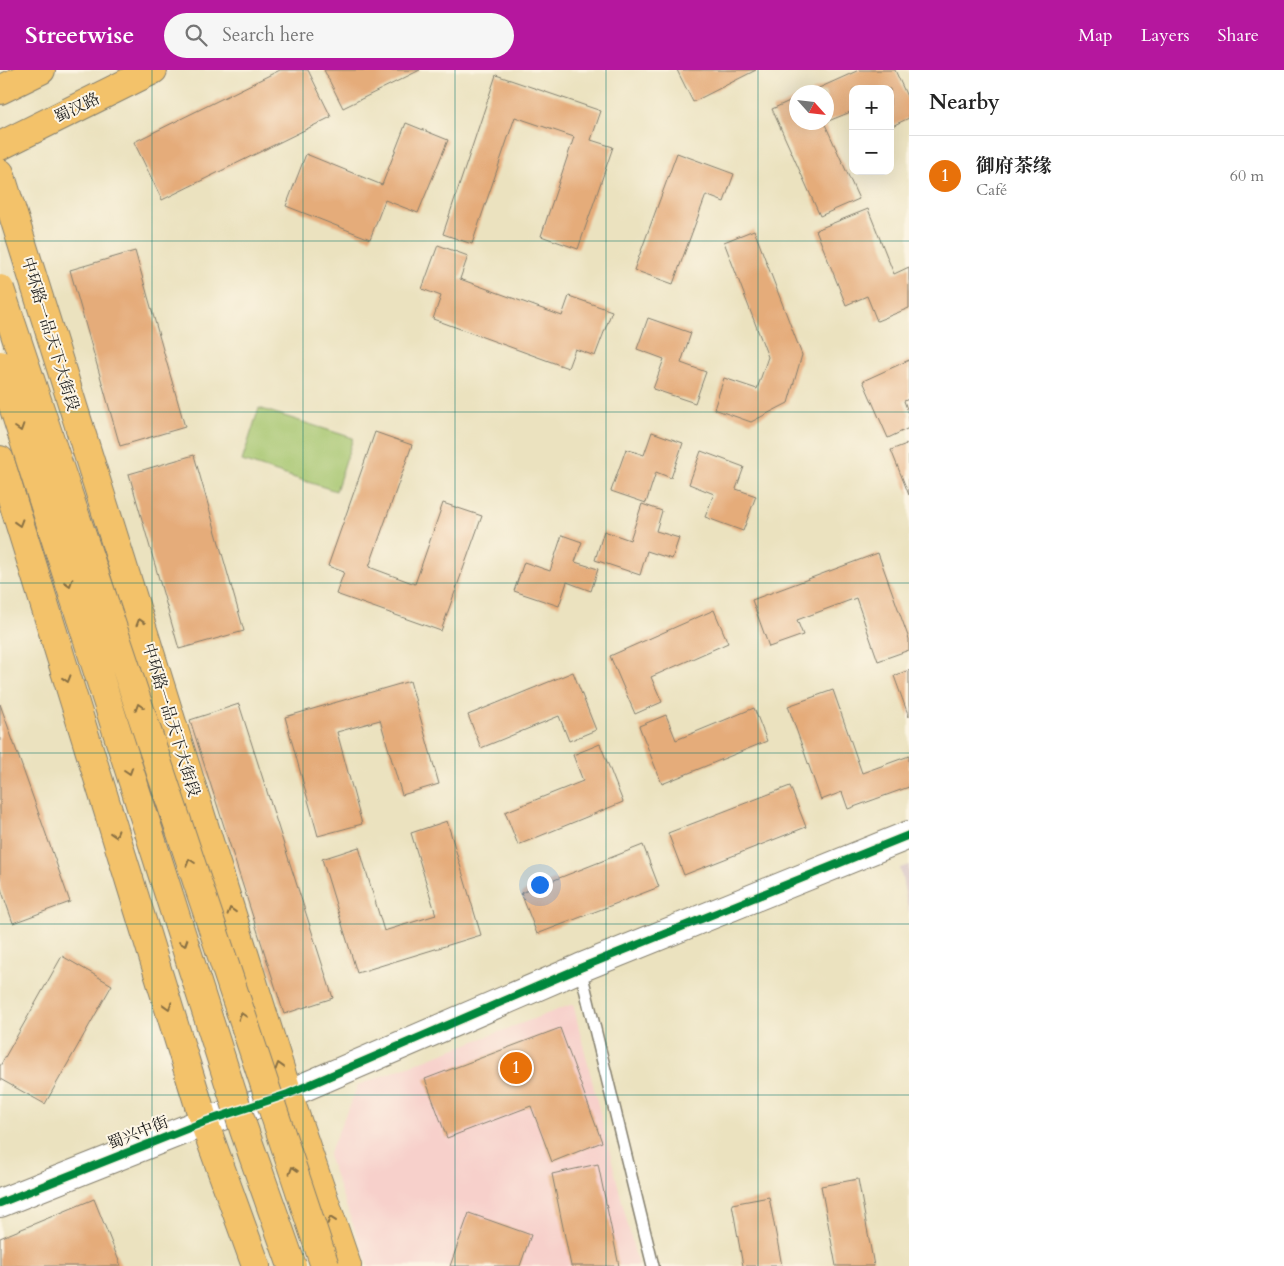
<!DOCTYPE html>
<meta charset="utf-8">
<style>
body{margin:0;font-family:Cardo,"Noto Serif SC",serif;background:#f6f6f6;color:#222}
.controls{position:absolute;right:15px;top:15px;display:grid;overflow:hidden;border-radius:10px;box-shadow:0 5px 20px #0002}
.controls button{width:45px;height:45px;display:grid;place-items:center;padding:0;border:0;border-bottom:1px solid #e0e0e0;background:#fff;color:#222;font:25px sans-serif}
.compass{position:absolute;left:789px;top:15px;width:45px;height:45px;border-radius:50%;background:#fff;box-shadow:0 5px 20px #0002;rotate:117deg}
.you{position:absolute;left:539px;top:814px;width:18px;height:18px;margin:-12px;border:4px solid #fff;border-radius:50%;background:#1a73e8;box-shadow:0 0 0 8px #1a73e833}
.badge{display:grid;place-items:center;width:32px;height:32px;border-radius:50%;background:#b5179e;color:#fff;font-size:16px;font-weight:700}
.pin{position:absolute;translate:-50% -50%;border:2px solid #fff;box-shadow:0 1px 5px #0006}
.list{margin:0;padding:0;list-style:none}
h2{display:flex;justify-content:space-between;align-items:center;height:65px;margin:0;padding:0 20px;font-size:21px}
h2 small{font-size:16px;font-weight:400;color:#767676}
.list li{display:grid;grid-template-columns:32px 1fr auto;gap:15px;align-items:center;box-sizing:border-box;height:80px;padding:0 20px;border-top:1px solid #e0e0e0}
.list b{display:block;font-size:19px;white-space:nowrap}
.list p{margin:0;font-size:16px;white-space:nowrap;color:#767676}
.list em{font-size:16px;font-style:normal;color:#767676}
.icon{flex:none;width:28px;height:28px;fill:none;stroke:currentColor;stroke-width:2;stroke-linecap:round;stroke-linejoin:round}
.map{position:relative;flex:none;width:909px;height:1196px;overflow:hidden}
header{display:flex;align-items:center;gap:30px;box-sizing:border-box;height:70px;padding:0 25px;background:#b5179e;color:#fff}
header strong{font-size:24px}
nav{display:flex;gap:28px;margin-inline-start:auto;font-size:18px}
.search{width:350px;height:45px;background:#f6f6f6;display:flex;align-items:center;gap:12px;box-sizing:border-box;padding:0 18px;border-radius:28px;color:#767676;font-size:19px}
main{display:flex}
aside{flex:1;background:#fff}
.map>svg:first-child{display:block}
.built{fill:#f7d0cb}
.industrial{fill:#d2bec2}
.green{fill:#a4c56d;stroke:#607044}
.building{fill:#e5ac7a}
.lines{fill:none;stroke-linecap:round;stroke-linejoin:round}
.service-casing{stroke:#847f6e;stroke-width:14}
.tertiary-casing{stroke:#847f6e;stroke-width:30}
.primary-casing{stroke:#847f6e;stroke-width:30}
.service{stroke:#fff;stroke-width:11}
.tertiary{stroke:#fff;stroke-width:28}
.primary{stroke:#f3c26a;stroke-width:28}
.primary-bridge-casing{stroke:#847f6e;stroke-width:30;stroke-linecap:butt}
.primary-bridge{stroke:#f3c26a;stroke-width:28}
.cycleway-casing{stroke:#fcf5e5;stroke-width:11}
.cycleway{stroke:#00873e;stroke-width:8}
.oneway{stroke:#886f43}
.grid{fill:none;stroke:#0f766e;stroke-width:1;stroke-opacity:0.55}
.labels{text-anchor:middle;dominant-baseline:central;stroke-width:4;stroke-linejoin:round;paint-order:stroke}
.street-label{font-size:16px;fill:#1c1c1c;stroke:#fcf5e5}
</style>
<header>
<strong>Streetwise</strong>
<div class="search"><svg class="icon" aria-label="search" viewBox="0 0 24 24"><circle cx="10" cy="10" r="6"/><path d="M15 15l6 6"/></svg>Search here</div>
<nav><a>Map</a><a>Layers</a><a>Share</a></nav>
</header>
<main>
<div class="map">
<svg width="909" height="1196" viewBox="0 0 909 1196">
<rect width="100%" height="100%" fill="#fcf5e5"/>
<filter id="ink" filterUnits="userSpaceOnUse"><feTurbulence type="fractalNoise" baseFrequency=".02" numOctaves="2"/><feDisplacementMap in="SourceGraphic" scale="10" xChannelSelector="R" yChannelSelector="G"/><feConvolveMatrix kernelMatrix="1 2 1 2 8 2 1 2 1" color-interpolation-filters="sRGB"/></filter>
<filter id="wash" filterUnits="userSpaceOnUse"><feTurbulence type="fractalNoise" baseFrequency=".0096" numOctaves="4" result="noise"/><feDisplacementMap in="SourceGraphic" scale="20" xChannelSelector="R" yChannelSelector="G"/><feGaussianBlur stdDeviation="1.12" result="paint"/><feColorMatrix in="noise" values="0 0 0 0 0 0 0 0 0 0 0 0 0 0 0 0 0 1.4 0 .05"/><feComposite in="paint" operator="in"/></filter>
<g filter="url(#wash)">
<rect width="100%" height="100%" fill="#ebe2bf"/>
<path class="built" d="M573 934 638 1196H368L328 1086 358 1015Z"/>
<path class="industrial" d="M909 795V844L900 798Z"/>
<path class="green" d="M259 338 353 368 336 421 242 391Z"/>
<g id="blocks">
<path class="building" d="M280 0H308L331 47 162 130 134 72Z
M324 0H420L343 38Z
M677 0H756L693 32Z
M859 0H895L909 31V48L890 57V19H853V41L826 52V22H810Z
M496 5 601 41 591 70 613 77 578 179 541 166 574 67 515 47 472 174 443 164Z
M796 28V52H824L859 129 820 146 772 39Z
M406 53 448 70 418 143 385 130 370 169 286 136 306 84 382 115Z
M677 83 734 104 724 132 706 125 673 214 634 200Z
M868 139 894 204 909 197V238L877 251 867 226 846 235 816 160Z
M754 160 802 285 788 333 751 352 714 339 724 308 757 319 768 287 724 172Z
M438 175 468 186 460 209 562 246 569 226 612 241 595 286 575 279 568 298 433 249 441 226 422 219Z
M135 181 185 357 120 376 70 200Z
M648 248 691 263 681 293 706 302 695 333 653 319 664 289 637 279Z
M909 290V329L904 331 909 344V358L888 368 863 311Z
M375 362 412 375 369 497 415 514 443 433 482 446 441 561 336 524 344 502 328 496Z
M652 362 683 373 671 408 656 402 646 433 611 421 626 379 644 385Z
M909 373V425L891 380Z
M701 381 744 397 736 419 756 426 743 461 705 447 714 424 689 414Z
M194 385 244 561 179 579 129 404Z
M642 434 662 441 656 461 679 468 672 489 647 481 640 505 595 490 604 461 630 470Z
M562 465 582 472 575 492 598 499 591 521 567 512 559 536 514 521 524 492 550 501Z
M878 483 909 569V580L878 591 856 528 797 550 803 565 769 577 752 530Z
M714 540 728 573 651 607 662 632 635 644 610 586Z
M909 600V647L894 606Z
M573 602 596 660 569 671 559 646 481 678 468 645Z
M410 611 439 714 402 725 380 650 337 662 362 754 318 766 285 647Z
M833 620 862 703 909 686V717L848 739 842 722 821 730 788 636Z
M0 634 70 832 13 853 0 816Z
M239 634 333 928 284 944 190 650Z
M754 638 767 671 662 714 639 656 666 645 676 670Z
M600 674 623 732 518 775 505 742 583 711 573 685Z
M790 716 806 757 684 805 668 763Z
M447 751 481 865 357 903 322 789 359 777 384 861 436 845 411 763Z
M643 775 659 817 537 864 521 823Z
M62 886 112 915 45 1034 0 1009V996Z
M560 958 602 1072 552 1092 531 1036 447 1068 425 1009Z
M598 1094 619 1196H571L552 1104Z
M858 1109 874 1196H836L821 1116Z
M769 1127 782 1196H743L732 1134Z
M94 1129 121 1196H0V1168Z
M469 1143 531 1165 520 1196H450Z"/>
</g>
</g>
<g filter="url(#ink)">
<use href="#blocks" fill-opacity="0" stroke="#847f6e" stroke-width="1"/>
<g class="lines">
<defs>
<path id="service" d="M580 898 653 1196"/>
<path id="tertiary" d="M0 1133 204 1052 288 1024 580 898 909 765"/>
<path id="primary" d="M0 20 41 0
M0 76 153 0
M0 103 288 1024 347 1196
M0 390 204 1052 256 1196"/>
</defs>
<use href="#service" class="service-casing"/>
<use href="#tertiary" class="tertiary-casing"/>
<use href="#primary" class="primary-casing"/>
<use href="#service" class="service"/>
<use href="#tertiary" class="tertiary"/>
<use href="#primary" class="primary"/>
<defs>
<path id="primary-bridge" d="M0 219 325 1196
M0 295 244 1060 292 1196"/>
</defs>
<use href="#primary-bridge" class="primary-bridge-casing"/>
<use href="#primary-bridge" class="primary-bridge"/>
<defs>
<path id="cycleway" d="M0 1133 204 1052 288 1024 580 898 909 765"/>
</defs>
<use href="#cycleway" class="cycleway-casing"/>
<use href="#cycleway" class="cycleway"/>
</g>
<defs><path id="oneway-chevron" d="M-2-3.5L2.5 0L-2 3.5" fill="none" stroke-width="1.6" stroke-linecap="round" stroke-linejoin="round" transform="scale(1.25)"/></defs>
<g class="oneway">
<use href="#oneway-chevron" transform="translate(20 358) rotate(72)"/>
<use href="#oneway-chevron" transform="translate(19 453) rotate(73)"/>
<use href="#oneway-chevron" transform="translate(69 513) rotate(72)"/>
<use href="#oneway-chevron" transform="translate(140 552) rotate(-107)"/>
<use href="#oneway-chevron" transform="translate(67 609) rotate(73)"/>
<use href="#oneway-chevron" transform="translate(139 637) rotate(-108)"/>
<use href="#oneway-chevron" transform="translate(129 701) rotate(72)"/>
<use href="#oneway-chevron" transform="translate(115 764) rotate(73)"/>
<use href="#oneway-chevron" transform="translate(190 792) rotate(-108)"/>
<use href="#oneway-chevron" transform="translate(231 841) rotate(-107)"/>
<use href="#oneway-chevron" transform="translate(184 873) rotate(72)"/>
<use href="#oneway-chevron" transform="translate(168 936) rotate(73)"/>
<use href="#oneway-chevron" transform="translate(242 946) rotate(-108)"/>
<use href="#oneway-chevron" transform="translate(279 996) rotate(-107)"/>
<use href="#oneway-chevron" transform="translate(293 1100) rotate(-108)"/>
<use href="#oneway-chevron" transform="translate(331 1150) rotate(-109)"/>
</g>
</g>
<path class="grid" d="M152 0V1196M303 0V1196M455 0V1196M606 0V1196M758 0V1196M0 171H909M0 342H909M0 513H909M0 683H909M0 854H909M0 1025H909"/>
<g class="labels">
<g class="street-label">
<text transform="translate(77 38) rotate(-26)">蜀汉路</text>
<text transform="translate(50 264) rotate(73)">中环路一品天下大街段</text>
<text transform="translate(171 650) rotate(73)">中环路一品天下大街段</text>
<text transform="translate(138 1063) rotate(-22)">蜀兴中街</text>
</g>
</g>
</svg>
<div class="controls">
<button>+</button>
<button>−</button>
</div>
<svg class="compass" viewBox="-18 -18 36 36"><path d="M0-13l5 13h-10z" fill="#e53935"/><path d="M0 13l5-13h-10z" fill="#767676"/></svg>
<div class="you"></div>
<div class="pin badge" style="left:516px;top:998px;background:#e8710a">1</div>
</div>
<aside>
<h2>Nearby<small></small></h2>
<ul class="list">
<li><span class="badge" style="background:#e8710a">1</span><div><b>御府茶缘</b><p>Café</p></div><em>60 m</em></li>
</ul>
</aside>
</main>
